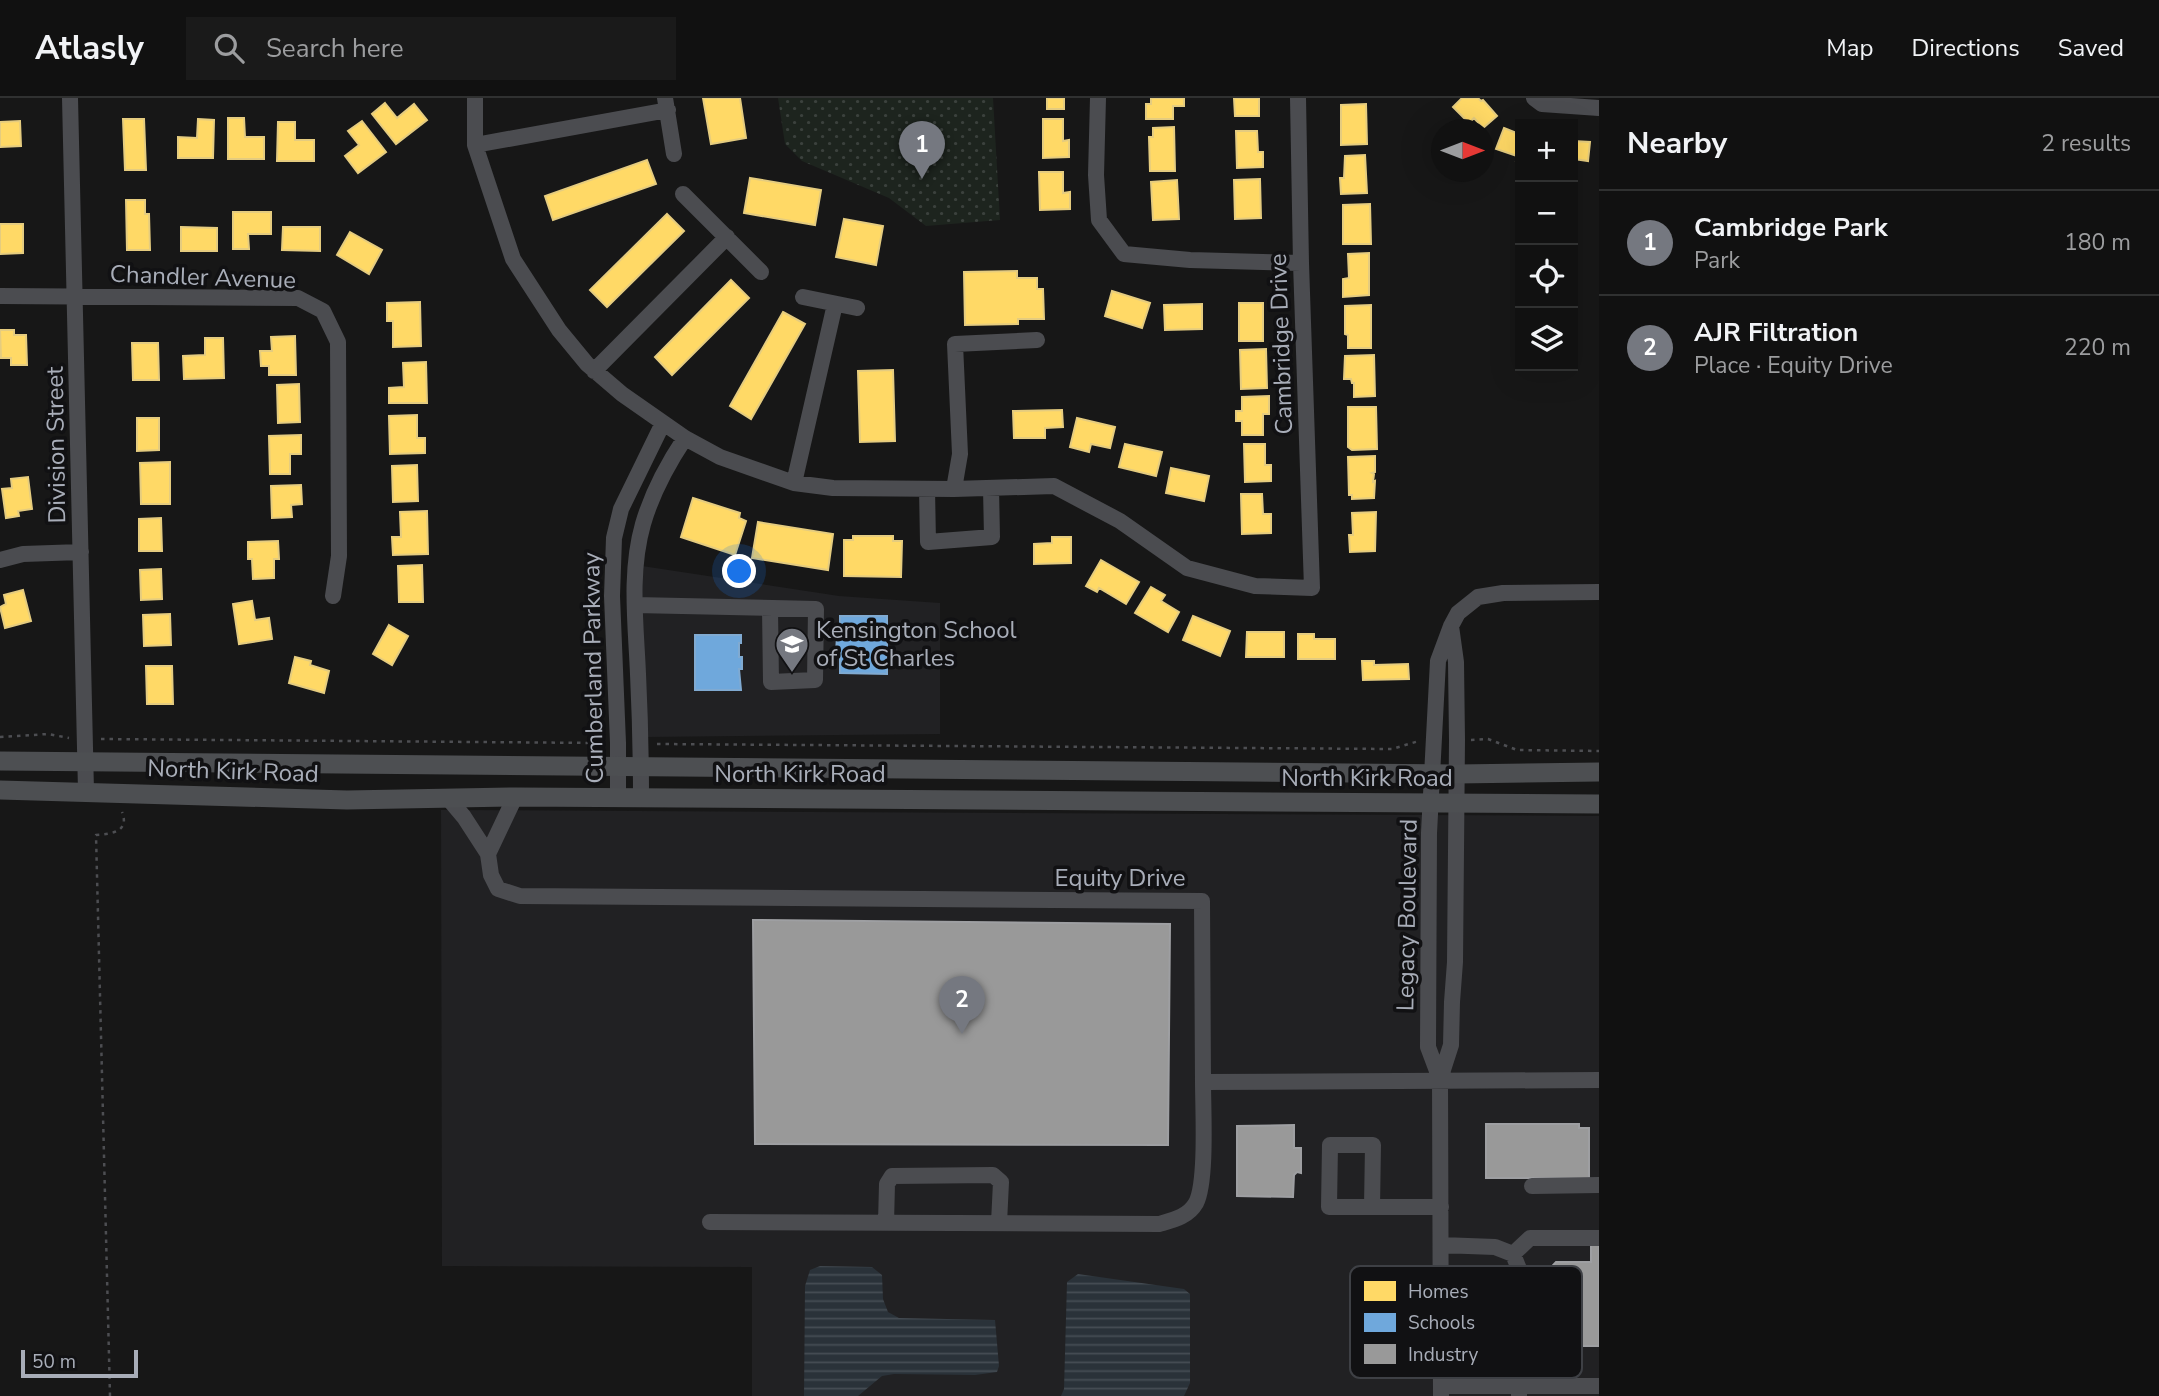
<!DOCTYPE html>
<meta charset="utf-8">
<style>
body{margin:0;font-family:"Nunito Sans",sans-serif;background:#1a1a1a;color:#f1f3f6}
.controls{position:absolute;right:21px;top:21px;display:grid;overflow:hidden;border-radius:0px;box-shadow:0 7px 28px #0002}
.controls button{width:63px;height:63px;display:grid;place-items:center;padding:0;border:0;border-bottom:2px solid #303131;background:#111;color:#f1f3f6;font:35px sans-serif}
.compass{position:absolute;left:1431px;top:21px;width:63px;height:63px;border-radius:50%;background:#111;box-shadow:0 7px 28px #0002;rotate:90deg}
.scale{position:absolute;left:21px;bottom:18px;width:117px;box-sizing:border-box;padding-left:7px;border:4px solid #a8adb8;border-top:0;font-size:19px;line-height:24px;white-space:nowrap;color:#a8adb8;-webkit-text-stroke:5px #111113;paint-order:stroke}
.you{position:absolute;left:740px;top:474px;width:24px;height:24px;margin:-18px;border:5px solid #fff;border-radius:50%;background:#1a73e8;box-shadow:0 0 0 10px #1a73e833}
.badge{display:grid;place-items:center;width:46px;height:46px;border-radius:50%;background:#757880;color:#fff;font-size:23px;font-weight:700}
.pin{position:absolute;translate:-50% -58px;filter:drop-shadow(0 2px 4px #0008)}
.pin::after{content:'';position:absolute;top:37px;width:24px;height:21px;background:inherit;clip-path:polygon(0 0,100% 0,50% 100%)}
.list{margin:0;padding:0;list-style:none}
h2{display:flex;justify-content:space-between;align-items:center;height:91px;margin:0;padding:0 28px;font-size:30px}
h2 small{font-size:23px;font-weight:400;color:#9c9d9f}
.list li{display:grid;grid-template-columns:46px 1fr auto;gap:21px;align-items:center;box-sizing:border-box;height:105px;padding:0 28px;border-top:2px solid #303131}
.list b{display:block;font-size:26px;white-space:nowrap}
.list p{margin:0;font-size:23px;white-space:nowrap;color:#9c9d9f}
.list em{font-size:23px;font-style:normal;color:#9c9d9f}
.icon{flex:none;width:38px;height:38px;fill:none;stroke:currentColor;stroke-width:2;stroke-linecap:round;stroke-linejoin:round}
.map{position:relative;flex:none;width:1599px;height:1298px;overflow:hidden}
header{display:flex;align-items:center;gap:42px;box-sizing:border-box;height:98px;padding:0 35px;background:#111;border-bottom:2px solid #303131}
header strong{font-size:33px}
nav{display:flex;gap:38px;margin-inline-start:auto;font-size:24px}
.search{width:490px;height:63px;background:#1a1a1a;display:flex;align-items:center;gap:18px;box-sizing:border-box;padding:0 24px;border-radius:0px;color:#9c9d9f;font-size:26px}
main{display:flex}
aside{flex:1;background:#111}
.map>svg:first-child{display:block}
.built{fill:#212123}
.green{fill:url(#green-dots)}
.water{fill:url(#water-rules)}
.homes{fill:#ffd966;stroke:#e5cc7f;stroke-width:2}
.schools{fill:#6fa8dc;stroke:#80aad1;stroke-width:2}
.industry{fill:#999;stroke:#9e9fa2;stroke-width:2}
.lines{fill:none;stroke-linecap:round;stroke-linejoin:round}
.path{stroke:#4d4e52;stroke-width:2.5;stroke-dasharray:3.5 5;stroke-linecap:butt}
.minor{stroke:#4b4c50;stroke-width:16}
.major{stroke:#4d4f52;stroke-width:19}
.labels{text-anchor:middle;dominant-baseline:central;stroke-width:7;stroke-linejoin:round;paint-order:stroke}
.street-label{font-size:24px;fill:#a8adb8;stroke:#111113}
.poi-label{font-size:24px;fill:#a8adb8;stroke:#111113;text-anchor:start}
.key{fill:#111113;stroke:#3e4045;stroke-width:2}
.key-label{font-size:19px;fill:#a8adb8}
</style>
<header>
<strong>Atlasly</strong>
<div class="search"><svg class="icon" aria-label="search" viewBox="0 0 24 24"><circle cx="10" cy="10" r="6"/><path d="M15 15l6 6"/></svg>Search here</div>
<nav><a>Map</a><a>Directions</a><a>Saved</a></nav>
</header>
<main>
<div class="map">
<svg width="1599" height="1298" viewBox="0 0 1599 1298">
<defs>
<pattern id="green-dots" width="8" height="8" patternUnits="userSpaceOnUse" patternTransform="scale(1.75)"><rect width="8" height="8" fill="#1d241e"/><path d="M2 2h.1M6 6h.1" fill="none" stroke="#3b413d" stroke-width="1.8" stroke-linecap="round"/></pattern>
<pattern id="water-rules" width="6" height="5" patternUnits="userSpaceOnUse" patternTransform="scale(1.75)"><rect width="6" height="5" fill="#2a3239"/><path d="M0 2.5h6" fill="none" stroke="#464d54"/></pattern>
</defs>
<rect width="100%" height="100%" fill="#171717"/>
<path class="built" d="M642 468 839 498 940 505V636L646 639 640 516Z
M441 712 1599 718V1298H752V1169L442 1168Z"/>
<path class="green" d="M778 0H993L1000 122 926 128 889 100 802 63 785 46Z"/>
<path class="water" d="M820 1168 872 1169 882 1177 883 1201 888 1214 899 1220 995 1222 999 1268 997 1274 975 1277 894 1276 882 1278 858 1298H804L805 1188 810 1172Z
M1078 1176 1184 1191 1190 1196V1285L1184 1298H1061L1064 1291 1067 1184Z"/>
<path class="homes" d="M703 0H740L746 40 711 46Z
M1047 0H1064V11H1047Z
M1151 0H1184V8H1173V21H1146V6H1151Z
M1234 0H1259V18H1235Z
M1462 0H1478L1481 3 1483 2 1497 18 1483 30 1474 20 1469 25 1453 9Z
M385 5 397 20 414 6 427 22 396 46 372 16Z
M1366 6 1367 46 1341 47V7Z
M228 20H244L245 39H264V61H228Z
M123 21H144L146 72H125Z
M198 21 214 22 213 60H178V39L197 40Z
M1043 21H1063V43L1069 42V59L1043 60Z
M20 23 21 48 0 49V24Z
M362 23 386 54 358 75 345 58 359 47 348 33Z
M278 24H295V42H314V63H277Z
M1174 29 1175 73H1150L1149 39H1153V30Z
M1504 30 1519 36 1520 33V64L1516 63 1517 58 1496 51Z
M1236 33H1257L1258 54H1263V69L1237 70Z
M1573 43 1590 44 1588 63 1574 61 1573 68Z
M1365 57 1367 95 1341 96 1340 80H1344L1345 58Z
M647 62 656 86 553 122 545 98Z
M1039 74H1063V95L1070 94V111L1040 112Z
M750 80 821 92 815 127 744 115Z
M1260 81 1261 120 1235 121 1234 82Z
M1177 82 1179 121 1153 122 1151 84Z
M126 102H145V116H149L150 152H127Z
M1370 106 1371 146H1343V107Z
M233 114H271V136H248L249 151H233Z
M667 116 684 133 607 209 590 192Z
M844 121 883 128 876 167 836 159Z
M0 126H23V155L0 156Z
M181 129 217 130V153H181Z
M283 129H320V153L282 152Z
M350 134 382 152 369 176 337 157Z
M1369 155V197L1343 199V181L1349 180 1348 156Z
M1017 173V180H1037V191H1043L1044 221H1018V226L965 227 964 174Z
M731 182 749 200 672 277 655 259Z
M1112 193 1150 205 1142 230 1105 218Z
M420 204 421 248 393 249V223H387V205Z
M1239 205H1263V243H1239Z
M1202 206V231L1165 232 1164 207Z
M1371 207V250H1348V237L1345 236V208Z
M783 214 805 226 751 321 730 308Z
M0 232H14V237H26L27 267H11V260H1Z
M295 238 296 277H269V268H261L260 253H272L271 239Z
M205 240H223L224 280 184 281 183 258 205 257Z
M132 245H158L159 282H133Z
M1266 251 1267 290 1241 291 1240 252Z
M1374 257 1375 298 1354 299V285H1352L1351 281H1344L1345 258Z
M426 264 427 305H389V290L404 289 403 265Z
M893 272 895 343 860 344 858 273Z
M299 286 300 324 278 325 277 287Z
M1269 298V316H1263V337H1242V323H1236V313H1242V299Z
M1348 309H1376L1377 351 1352 352 1348 349Z
M1062 312 1063 329 1045 330V340H1014L1013 313Z
M417 317V340H425V355L390 356 389 318Z
M137 320H159V352L137 353Z
M1077 320 1115 329 1110 350 1091 346 1089 354 1070 349Z
M301 337V356H290V376H270L269 338Z
M1125 346 1162 354 1156 378 1119 369Z
M1244 346H1265V367H1271V383L1245 384Z
M1375 358V374L1372 375 1374 376 1373 384 1375 383 1374 400 1352 401V397H1349L1348 359Z
M170 364V406H141L140 365Z
M417 367 418 403 393 404 392 368Z
M1171 370 1209 378 1204 403 1166 395Z
M28 379 32 411 18 413 19 418 6 420 2 391 12 390 11 381Z
M301 387 302 406 291 407 292 419 272 420 271 388Z
M1241 396H1262L1263 416H1271V435L1242 436Z
M693 400 740 415 739 420 746 423 735 457 681 439Z
M427 413 428 456 393 457 392 439H401L400 414Z
M1376 414 1375 453 1350 454 1349 437H1353L1352 415Z
M161 420 162 453H139V421Z
M758 424 833 436 828 472 752 460Z
M853 438H893V443H902L901 479 844 478V442H853Z
M1052 439H1071V465L1034 466V446L1052 445Z
M278 443 279 461H274V480L253 481 252 461H248V444Z
M1101 462 1139 484 1126 506 1099 490 1097 494 1086 488Z
M422 467 423 504H399L398 468Z
M161 471 162 501 141 502 140 472Z
M1151 489 1165 497 1161 503 1179 514 1168 534 1135 515Z
M23 492 31 523 5 530 0 509 6 506 4 497Z
M252 503 255 522 269 520 272 541 239 546 233 506Z
M170 516 171 547 144 548 143 517Z
M1193 518 1230 533 1220 558 1183 542Z
M389 527 408 538 392 567 373 556Z
M1247 534H1284V559H1246Z
M1298 536H1314V541H1335V561H1298Z
M295 559 311 563 310 567 329 573 324 595 289 585Z
M1362 563H1374V567L1408 566 1409 581 1363 582Z
M146 568H172L173 606H147Z"/>
<path class="schools" d="M840 518H887V576L840 575V554H836L837 539H840Z
M695 537H741V545H739V559H742V571H739L741 592H695Z"/>
<path class="industry" d="M753 822 1170 826 1168 1047 755 1046Z
M1486 1026H1579V1030H1589V1080H1486Z
M1294 1027V1050H1301V1075L1297 1074 1294 1077 1293 1099 1237 1098V1028Z
M1591 1145H1599V1248H1541V1180L1556 1164H1591Z"/>
<g class="lines">
<path class="path" d="M0 639 48 636 69 640
M101 641 601 645
M1471 642 1488 641 1517 652 1599 653
M657 646 1392 651 1419 643
M110 1298 96 737C111 736 130 734 122 714"/>
<path class="minor" d="M70 0 86 693
M475 0V47L513 161 559 232 587 266 622 296 685 340 720 359 794 385 833 390 954 391 1054 388 1120 423 1187 470 1255 488 1312 490 1301 165 1298 0
M665 0 674 56
M1098 0 1096 77 1099 122 1124 156 1190 162 1301 165
M1534 0 1542 6 1599 10
M475 47 668 12
M683 96 761 174
M0 198 298 200 323 213 338 244 339 458 333 498
M803 199 857 210
M594 273 727 139
M794 385 835 206
M927 391 928 444 992 439 991 390
M954 391 960 356 955 246 1037 242
M0 462 23 456 81 454
M635 507 816 511 815 582 771 584 770 511
M618 699V645L612 498 614 440 621 411 663 325
M448 700 464 719 488 756 491 777 498 791 520 798 1202 803 1203 984 1599 982
M641 700C641 659 640 617 638 576 636 527 629 475 643 426 652 395 667 367 685 340
M488 756 515 699
M1440 981 1428 949 1429 735 1438 563 1451 528 1458 515 1478 499 1503 495 1599 494
M1532 1088 1599 1087
M1372 1109 1373 1047H1330L1329 1109H1441
M710 1124 1159 1126C1173 1122 1188 1119 1196 1105 1207 1084 1203 1011 1203 984
M886 1125 887 1086 892 1078 993 1077 1001 1084 999 1125
M1441 1147 1495 1149 1513 1156 1519 1171V1298
M1513 1156 1530 1140H1599
M1442 1288H1599
M1441 1298 1440 981 1451 947 1452 904 1455 864 1457 642 1456 564 1451 528"/>
<path class="major" d="M0 663 1457 676 1599 674
M0 692 347 702 515 699 1599 706"/>
</g>
<defs>
<symbol id="school-pin" viewBox="-11 -11 22 30"><path d="M0 17L-7.5 6A9.5 9.5 0 1 1 7.5 6Z" fill="#757880" stroke="#111113"/><path d="M0-5L7-2L0 1L-7-2ZM-4 1L0 2.5L4 1V4Q0 6-4 4Z" fill="#fff"/></symbol>
</defs>
<g fill-rule="evenodd">
<use href="#school-pin" x="773" y="527" width="38" height="52"/>
</g>
<g class="labels">
<g class="street-label">
<text transform="translate(203 179) rotate(2)">Chandler Avenue</text>
<text transform="translate(1281 246) rotate(-92)">Cambridge Drive</text>
<text transform="translate(56 347) rotate(-91)">Division Street</text>
<text transform="translate(593 570) rotate(-91)">Cumberland Parkway</text>
<text transform="translate(233 673) rotate(2)">North Kirk Road</text>
<text x="800" y="676">North Kirk Road</text>
<text x="1367" y="680">North Kirk Road</text>
<text x="1120" y="780">Equity Drive</text>
<text transform="translate(1407 817) rotate(-89)">Legacy Boulevard</text>
</g>
<g class="poi-label">
<text x="816" y="532">Kensington School<tspan x="816" dy="28">of St Charles</tspan></text>
</g>
</g>
<rect x="1350" y="1168" width="232" height="112" rx="10" class="key"/>
<rect x="1364" y="1183" width="32" height="20" fill="#ffd966"/>
<rect x="1364" y="1215" width="32" height="19" fill="#6fa8dc"/>
<rect x="1364" y="1246" width="32" height="20" fill="#999"/>
<g class="key-label">
<text x="1408" y="1200">Homes</text>
<text x="1408" y="1231">Schools</text>
<text x="1408" y="1263">Industry</text>
</g>
</svg>
<div class="controls">
<button>+</button>
<button>−</button>
<button><svg class="icon" aria-label="locate" viewBox="0 0 24 24"><circle cx="12" cy="12" r="6"/><path d="M12 2v4M12 18v4M2 12h4M18 12h4"/></svg></button>
<button><svg class="icon" aria-label="layers" viewBox="0 0 24 24"><path d="M12 4l9 5-9 5-9-5zM3 14l9 5 9-5"/></svg></button>
</div>
<svg class="compass" viewBox="-18 -18 36 36"><path d="M0-13l5 13h-10z" fill="#e53935"/><path d="M0 13l5-13h-10z" fill="#9c9d9f"/></svg>
<div class="scale">50 m</div>
<div class="you"></div>
<div class="pin badge" style="left:922px;top:81px">1</div>
<div class="pin badge" style="left:962px;top:936px">2</div>
</div>
<aside>
<h2>Nearby<small>2 results</small></h2>
<ul class="list">
<li><span class="badge">1</span><div><b>Cambridge Park</b><p>Park</p></div><em>180 m</em></li>
<li><span class="badge">2</span><div><b>AJR Filtration</b><p>Place · Equity Drive</p></div><em>220 m</em></li>
</ul>
</aside>
</main>
